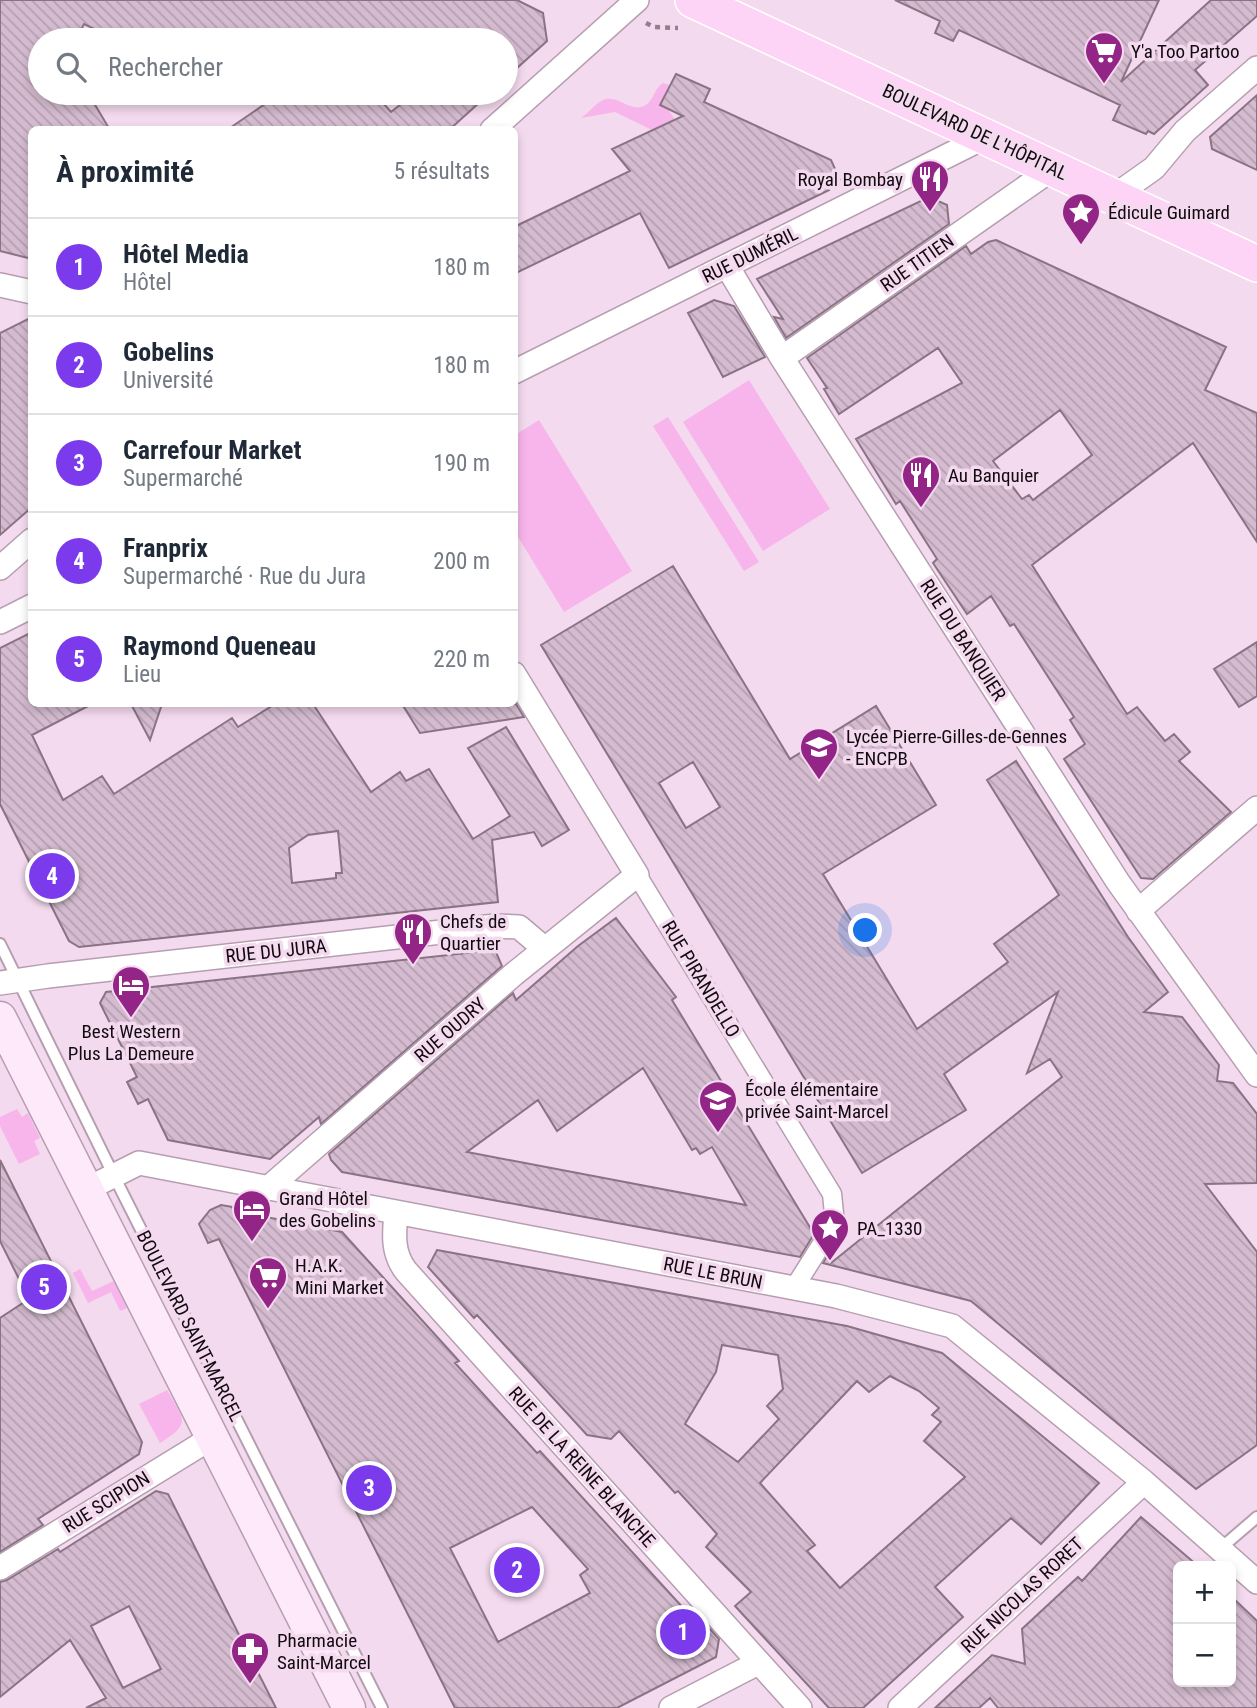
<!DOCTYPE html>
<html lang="fr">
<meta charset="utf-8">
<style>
body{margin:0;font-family:"Roboto Condensed",sans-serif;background:#f2f2f3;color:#1f2937}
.controls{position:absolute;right:21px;bottom:21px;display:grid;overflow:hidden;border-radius:10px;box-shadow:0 4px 10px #0003}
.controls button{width:63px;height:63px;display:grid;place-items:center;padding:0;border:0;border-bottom:2px solid #e0e1e3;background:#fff;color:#1f2937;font:35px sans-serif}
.you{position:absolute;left:866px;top:931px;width:24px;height:24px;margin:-18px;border:5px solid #fff;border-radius:50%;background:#1a73e8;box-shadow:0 0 0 10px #1a73e833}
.badge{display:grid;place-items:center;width:46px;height:46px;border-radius:50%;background:#7c3aed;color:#fff;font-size:23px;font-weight:700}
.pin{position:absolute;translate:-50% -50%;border:4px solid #fff;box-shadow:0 2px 7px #0006}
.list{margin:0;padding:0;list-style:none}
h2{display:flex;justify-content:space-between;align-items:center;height:91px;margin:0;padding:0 28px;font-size:30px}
h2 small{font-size:23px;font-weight:400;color:#747a83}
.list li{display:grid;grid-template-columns:46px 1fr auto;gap:21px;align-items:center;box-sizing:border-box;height:98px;padding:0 28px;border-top:2px solid #e0e1e3}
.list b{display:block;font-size:26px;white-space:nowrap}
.list p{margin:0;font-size:23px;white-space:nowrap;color:#747a83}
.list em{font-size:23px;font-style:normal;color:#747a83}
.icon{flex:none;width:38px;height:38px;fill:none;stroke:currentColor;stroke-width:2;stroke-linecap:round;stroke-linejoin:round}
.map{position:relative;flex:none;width:1257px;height:1708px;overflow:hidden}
.search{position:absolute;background:#fff;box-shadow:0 4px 10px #0003;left:28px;top:28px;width:490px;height:77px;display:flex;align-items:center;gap:18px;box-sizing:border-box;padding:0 24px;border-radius:38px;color:#747a83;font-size:26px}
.panel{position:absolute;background:#fff;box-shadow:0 4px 10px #0003;left:28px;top:126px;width:490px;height:581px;border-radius:10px}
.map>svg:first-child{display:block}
.green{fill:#f7b5eb}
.building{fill:url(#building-back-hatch);stroke:#8a7385;stroke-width:2;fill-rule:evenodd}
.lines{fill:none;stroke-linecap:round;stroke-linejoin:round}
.service-casing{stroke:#b69eb1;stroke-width:14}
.pedestrian-casing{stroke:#b69eb1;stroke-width:21}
.minor-casing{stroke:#b69eb1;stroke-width:26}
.secondary-casing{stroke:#b69eb1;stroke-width:35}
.primary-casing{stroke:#fff;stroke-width:38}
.path{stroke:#917f8d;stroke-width:4.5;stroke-dasharray:5 5;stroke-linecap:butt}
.service{stroke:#fff;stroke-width:10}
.pedestrian{stroke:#fff;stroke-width:18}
.minor{stroke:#fff;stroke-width:23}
.secondary{stroke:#fee9fa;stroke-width:32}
.primary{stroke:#fdd4f5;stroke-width:35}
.labels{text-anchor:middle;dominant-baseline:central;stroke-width:7;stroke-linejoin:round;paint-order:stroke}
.poi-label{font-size:19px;fill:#120a11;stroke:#f4daee;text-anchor:start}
.street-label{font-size:19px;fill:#120a11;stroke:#f4daee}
</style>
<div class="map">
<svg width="1257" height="1708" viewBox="0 0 1257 1708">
<defs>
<pattern id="building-back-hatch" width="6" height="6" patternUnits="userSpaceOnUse" patternTransform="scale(1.75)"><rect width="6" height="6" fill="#d4bbcf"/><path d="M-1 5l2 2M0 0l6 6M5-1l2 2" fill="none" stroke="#b59fb1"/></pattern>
</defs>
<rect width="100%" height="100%" fill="#f4daee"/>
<path class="green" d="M663 83 669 85 660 105 668 109 675 120 652 130 615 112 581 118C588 113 595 104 603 100 616 94 628 110 641 107 654 104 653 89 663 83Z
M749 380 830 509 763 551 683 422Z
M668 417 759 562 744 571 653 426Z
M539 420 632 571 564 612 515 532V435Z
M17 1109 22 1117 28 1113 40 1138 34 1141 40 1154 19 1164 0 1126V1117Z
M80 1269 92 1291 114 1281 127 1308 120 1311 111 1292 88 1303 73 1273Z
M167 1390C183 1419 193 1423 160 1443L139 1404Z"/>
<path class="building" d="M0 0H517L543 13 547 41 506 78V40H118L84 24 76 40H40V93H88L110 130H32V259L0 251Z
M895 0H1159L1121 82 1211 0H1257V16L1195 70 1208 85 1154 134 1148 131 1146 134 1113 120 1120 105 959 30 953 41 935 33 940 21Z
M676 74 710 89 704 102 831 160 840 180 827 187 829 190 669 268 640 213 514 274V227L630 171 612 149 683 116 660 105Z
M281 93H374L391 112 415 93H427L437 103 448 93H490L449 130H227Z
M1257 95V170L1212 149 1210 137Z
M929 197 947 205 949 224 786 338 774 317 783 319 757 279Z
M996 240 1226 347 1205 390 1257 413V542L1193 443 1032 565 1127 714 1137 707 1165 741 1174 734 1190 752 1179 761 1231 812 1153 879 1141 878 1064 759 1085 744 1070 720 1074 717 1014 624 1010 626 991 596 967 614 933 563 937 559 900 501 896 504 856 439 962 383 938 348 839 414 824 389 827 388 807 358 966 246 971 254 988 242ZM1060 410 1092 455 1033 500 1029 495 1022 499 993 461Z
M714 300 734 306 765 357 723 377 688 313Z
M32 317V507L0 535V333Z
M673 566 790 759 876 706 936 805 823 874 917 1029 1008 962 994 944 1059 895 987 780 1016 761 1128 937 1168 992 1144 1012 1182 1017 1219 1065 1217 1081 1233 1083 1257 1114V1183L1205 1184 1257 1252V1445L1196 1489 971 1301 823 1263 827 1256 831 1263 1062 1077 1050 1059 1027 1073 1058 992 944 1074 966 1110 862 1173 541 645ZM693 762 720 807 686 828 659 783Z
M32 632V704H92L32 735 63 800 102 776 114 794 232 718 238 727 275 704H313L371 792 400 772 406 781 429 769 473 839 510 816 468 748 506 727 569 830 542 846 534 832 492 840 498 902 79 947 69 941 0 804V648ZM338 831 342 873H336V878L292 883 289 848 308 835Z
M1257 642V696L1239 707 1214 669Z
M131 704H162L150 740Z
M402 704H516L524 717 420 733Z
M616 918 676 997 672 1000 814 1234 800 1257 342 1172 331 1160 329 1154 513 993 516 1000 578 946ZM643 1068 692 1150 696 1148 700 1154 712 1147 746 1205 467 1152 538 1100 557 1131Z
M495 950 502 966 321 1124 319 1117 270 1159 168 1140 148 1099 138 1104 127 1082 137 1077 100 1003 106 992Z
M0 1160 142 1442 139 1454 38 1519 43 1525 0 1552V1318L29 1299 0 1241Z
M221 1205 262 1212 261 1216 342 1232 459 1361 455 1363 537 1453 540 1451 706 1633 710 1629 719 1639 716 1657 617 1708H455L219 1239 208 1243 199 1224 210 1210ZM532 1507 588 1569 580 1575 590 1593 498 1642 450 1548Z
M437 1250 847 1326 942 1353 1099 1483 1041 1544 1011 1518 935 1587 963 1617 863 1708H829L735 1606 751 1592 706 1547 717 1534 678 1491 675 1493 619 1431 611 1439 587 1435 477 1315 474 1318 428 1267ZM722 1345 778 1355 783 1389 767 1406 779 1419 738 1462 685 1424 716 1372ZM890 1376 919 1391 939 1408 932 1415 941 1422 924 1441 965 1477 840 1588 807 1551 815 1545 760 1483 857 1381 869 1392Z
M156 1491 168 1494 276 1708H86L106 1698 70 1640 0 1697V1582L7 1580 58 1549 60 1552ZM129 1606 161 1669 123 1688 91 1626Z
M1141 1517 1198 1566H1178V1682H1231V1596L1257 1621V1708H998L990 1698 979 1708H935L992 1655 1025 1664 1022 1629 1078 1577 1082 1581Z"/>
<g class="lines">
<defs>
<path id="service" d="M0 944 114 1176 382 1708
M1221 1548 1257 1517"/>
<path id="pedestrian" d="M637 875 832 1194 835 1223 794 1288"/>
<path id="minor" d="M492 130 637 0
M1113 197 1154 168 1185 131 1257 68
M727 266 782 358 1118 882 1257 1075
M0 285 32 292
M782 358 1052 169
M514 372 985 137
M0 568 32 540
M0 622 32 606
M1138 911 1257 808
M0 983 48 976 495 926 519 927 545 949
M87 1189 139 1163 836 1296 952 1326 1144 1482 1257 1582
M267 1189 514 974 637 875 514 674
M396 1213C394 1234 392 1253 406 1271L800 1708
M0 1568 213 1437
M671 1708 758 1663
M900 1708 1144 1482"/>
<path id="secondary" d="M0 1018 349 1708"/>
<path id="primary" d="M693 0 1257 264"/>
</defs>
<use href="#service" class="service-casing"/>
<use href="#pedestrian" class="pedestrian-casing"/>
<use href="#minor" class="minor-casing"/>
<use href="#secondary" class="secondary-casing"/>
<use href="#primary" class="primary-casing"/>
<path class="path" d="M646 23 654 27 678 28"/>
<use href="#service" class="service"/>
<use href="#pedestrian" class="pedestrian"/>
<use href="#minor" class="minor"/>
<use href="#secondary" class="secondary"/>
<use href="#primary" class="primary"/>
</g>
<defs>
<symbol id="supermarket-pin" viewBox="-11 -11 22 30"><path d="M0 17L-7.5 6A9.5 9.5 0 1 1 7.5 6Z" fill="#922586" stroke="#f4daee"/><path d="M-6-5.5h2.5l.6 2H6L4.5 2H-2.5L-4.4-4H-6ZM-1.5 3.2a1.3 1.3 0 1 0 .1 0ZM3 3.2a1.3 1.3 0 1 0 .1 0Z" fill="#fff"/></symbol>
<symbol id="restaurant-pin" viewBox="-11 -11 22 30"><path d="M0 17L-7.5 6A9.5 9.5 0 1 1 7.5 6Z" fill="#922586" stroke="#f4daee"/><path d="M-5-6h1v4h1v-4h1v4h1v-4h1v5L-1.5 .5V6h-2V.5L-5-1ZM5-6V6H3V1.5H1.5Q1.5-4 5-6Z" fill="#fff"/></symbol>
<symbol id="sight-pin" viewBox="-11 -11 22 30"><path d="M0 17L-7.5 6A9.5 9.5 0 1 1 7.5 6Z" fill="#922586" stroke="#f4daee"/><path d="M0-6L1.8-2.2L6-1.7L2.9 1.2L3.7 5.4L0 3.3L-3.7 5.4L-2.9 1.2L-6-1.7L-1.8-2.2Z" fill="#fff"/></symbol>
<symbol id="school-pin" viewBox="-11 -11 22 30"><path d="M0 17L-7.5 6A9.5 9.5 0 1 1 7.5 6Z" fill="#922586" stroke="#f4daee"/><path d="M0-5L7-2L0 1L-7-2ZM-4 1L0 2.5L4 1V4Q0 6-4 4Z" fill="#fff"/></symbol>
<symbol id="hotel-pin" viewBox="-11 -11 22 30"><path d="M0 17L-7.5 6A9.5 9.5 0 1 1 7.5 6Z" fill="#922586" stroke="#f4daee"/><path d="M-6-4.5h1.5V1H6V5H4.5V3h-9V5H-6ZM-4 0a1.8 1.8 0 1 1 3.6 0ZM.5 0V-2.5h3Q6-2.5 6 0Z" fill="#fff"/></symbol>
<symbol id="pharmacy-pin" viewBox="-11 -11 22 30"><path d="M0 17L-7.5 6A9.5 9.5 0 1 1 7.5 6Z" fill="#922586" stroke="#f4daee"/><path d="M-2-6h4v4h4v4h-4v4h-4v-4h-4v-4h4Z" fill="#fff"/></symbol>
</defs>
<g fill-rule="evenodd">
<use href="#supermarket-pin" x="1082" y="29" width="44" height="60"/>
<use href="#restaurant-pin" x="908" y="157" width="44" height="60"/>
<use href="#sight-pin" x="1059" y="190" width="44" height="60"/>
<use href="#restaurant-pin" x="899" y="453" width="44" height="60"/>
<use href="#school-pin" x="797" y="725" width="44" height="60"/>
<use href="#restaurant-pin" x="391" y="910" width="44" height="60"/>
<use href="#hotel-pin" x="109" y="963" width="44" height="60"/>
<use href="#school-pin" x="696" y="1078" width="44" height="60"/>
<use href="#hotel-pin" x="230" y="1187" width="44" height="60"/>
<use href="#sight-pin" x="808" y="1206" width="44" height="60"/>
<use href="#supermarket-pin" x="246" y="1254" width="44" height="60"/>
<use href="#pharmacy-pin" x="228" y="1629" width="44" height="60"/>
</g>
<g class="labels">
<g class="poi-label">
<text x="1131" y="51">Y'a Too Partoo</text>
<text x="903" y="179" text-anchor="end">Royal Bombay</text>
<text x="1108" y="212">Édicule Guimard</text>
<text x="948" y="475">Au Banquier</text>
<text x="846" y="736">Lycée Pierre-Gilles-de-Gennes<tspan x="846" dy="22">- ENCPB</tspan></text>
<text x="440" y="921">Chefs de<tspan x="440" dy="22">Quartier</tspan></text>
<text x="131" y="1031" text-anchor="middle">Best Western<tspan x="131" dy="22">Plus La Demeure</tspan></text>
<text x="745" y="1089">École élémentaire<tspan x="745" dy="22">privée Saint-Marcel</tspan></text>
<text x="279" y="1198">Grand Hôtel<tspan x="279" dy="22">des Gobelins</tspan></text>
<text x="857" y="1228">PA_1330</text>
<text x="295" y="1265">H.A.K.<tspan x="295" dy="22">Mini Market</tspan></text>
<text x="277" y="1640">Pharmacie<tspan x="277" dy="22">Saint-Marcel</tspan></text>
</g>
<g class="street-label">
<text transform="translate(975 132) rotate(25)">BOULEVARD DE L'HÔPITAL</text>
<text transform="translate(750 255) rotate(-26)">RUE DUMÉRIL</text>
<text transform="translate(917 263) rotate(-35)">RUE TITIEN</text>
<text transform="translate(963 640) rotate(57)">RUE DU BANQUIER</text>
<text transform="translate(276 951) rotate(-6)">RUE DU JURA</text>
<text transform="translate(701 979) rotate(59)">RUE PIRANDELLO</text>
<text transform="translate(450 1030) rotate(-41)">RUE OUDRY</text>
<text transform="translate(713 1273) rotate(11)">RUE LE BRUN</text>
<text transform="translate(190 1326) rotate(63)">BOULEVARD SAINT-MARCEL</text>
<text transform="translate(582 1467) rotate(48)">RUE DE LA REINE BLANCHE</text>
<text transform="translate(106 1502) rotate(-32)">RUE SCIPION</text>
<text transform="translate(1022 1595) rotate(-43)">RUE NICOLAS RORET</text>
</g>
</g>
</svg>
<div class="controls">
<button>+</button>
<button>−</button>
</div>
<div class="you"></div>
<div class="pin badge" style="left:683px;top:1632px">1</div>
<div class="pin badge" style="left:517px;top:1570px">2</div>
<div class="pin badge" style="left:369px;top:1488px">3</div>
<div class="pin badge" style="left:52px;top:876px">4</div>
<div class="pin badge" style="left:44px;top:1287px">5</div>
<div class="search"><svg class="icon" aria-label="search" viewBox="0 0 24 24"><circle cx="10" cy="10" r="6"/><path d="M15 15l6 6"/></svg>Rechercher</div>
<section class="panel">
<h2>À proximité<small>5 résultats</small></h2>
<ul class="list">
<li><span class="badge">1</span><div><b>Hôtel Media</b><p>Hôtel</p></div><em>180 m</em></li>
<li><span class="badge">2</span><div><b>Gobelins</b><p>Université</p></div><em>180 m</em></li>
<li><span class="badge">3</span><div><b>Carrefour Market</b><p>Supermarché</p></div><em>190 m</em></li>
<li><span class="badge">4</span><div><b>Franprix</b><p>Supermarché · Rue du Jura</p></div><em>200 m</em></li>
<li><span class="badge">5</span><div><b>Raymond Queneau</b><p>Lieu</p></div><em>220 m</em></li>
</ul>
</section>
</div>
